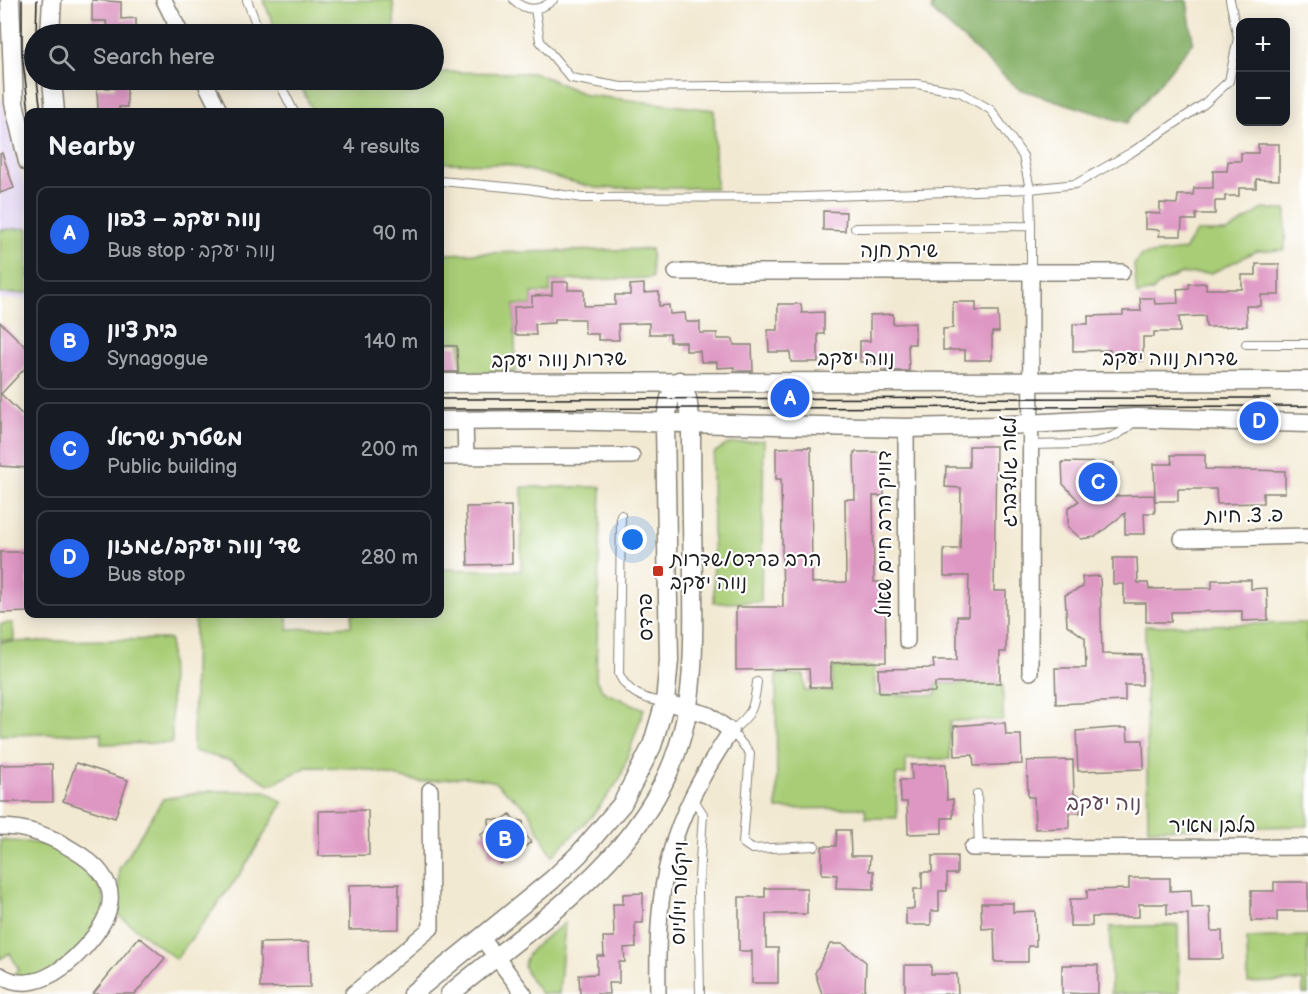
<!DOCTYPE html>
<meta charset="utf-8">
<style>
body{margin:0;font-family:"Balsamiq Sans","Playpen Sans Hebrew",sans-serif;background:#20242c;color:#f1f3f6}
.controls{position:absolute;right:18px;top:18px;display:grid;overflow:hidden;border-radius:12px;box-shadow:0 3px 15px #0003}
.controls button{width:54px;height:54px;display:grid;place-items:center;padding:0;border:0;border-bottom:2px solid #363941;background:#171b24;color:#f1f3f6;font:30px sans-serif}
.you{position:absolute;left:633px;top:540px;width:21px;height:21px;margin:-15px;border:4px solid #fff;border-radius:50%;background:#1a73e8;box-shadow:0 0 0 9px #1a73e833}
.badge{display:grid;place-items:center;width:39px;height:39px;border-radius:50%;background:#2563eb;color:#fff;font-size:20px;font-weight:700}
.pin{position:absolute;translate:-50% -50%;border:3px solid #fff;box-shadow:0 2px 6px #0006}
.list{margin:0;padding:0;list-style:none}
h2{display:flex;justify-content:space-between;align-items:center;height:78px;margin:0;padding:0 24px;font-size:26px}
h2 small{font-size:20px;font-weight:400;color:#9ea1a6}
.list li{display:grid;grid-template-columns:39px 1fr auto;gap:18px;align-items:center;box-sizing:border-box;height:96px;margin:0 12px 12px;padding:0 12px;border:2px solid #363941;border-radius:12px}
.list b{display:block;font-size:22px;white-space:nowrap}
.list p{margin:0;font-size:20px;white-space:nowrap;color:#9ea1a6}
.list em{font-size:20px;font-style:normal;color:#9ea1a6}
.icon{flex:none;width:33px;height:33px;fill:none;stroke:currentColor;stroke-width:2;stroke-linecap:round;stroke-linejoin:round}
.map{position:relative;flex:none;width:1308px;height:994px;overflow:hidden}
.search{position:absolute;background:#171b24;box-shadow:0 3px 15px #0003;left:24px;top:24px;width:420px;height:66px;display:flex;align-items:center;gap:15px;box-sizing:border-box;padding:0 21px;border-radius:33px;color:#9ea1a6;font-size:22px}
.panel{position:absolute;background:#171b24;box-shadow:0 3px 15px #0003;left:24px;top:108px;width:420px;height:510px;border-radius:12px}
.map>svg:first-child{display:block}
.built{fill:#e2d4f3}
.green{fill:#a8cd76;stroke:#627449;stroke-width:1.5}
.forest{fill:#86b067;stroke:#516642;stroke-width:1.5}
.building{fill:#de96c3}
.lines{fill:none;stroke-linecap:round;stroke-linejoin:round}
.service-casing{stroke:#878277;stroke-width:10}
.minor-casing{stroke:#878277;stroke-width:18}
.tertiary-casing{stroke:#878277;stroke-width:21}
.service{stroke:#fff;stroke-width:8}
.minor{stroke:#fff;stroke-width:15}
.tertiary{stroke:#fff;stroke-width:18}
.tram{stroke:#1c1c1c;stroke-width:1.5}
.poi-dot{fill:#c8321e;stroke:#fff;stroke-width:2}
.labels{text-anchor:middle;dominant-baseline:central;stroke-width:4.5;stroke-linejoin:round;paint-order:stroke}
.street-label{font-size:20px;fill:#1c1c1c;stroke:#fff}
.poi-label{font-size:20px;fill:#1c1c1c;stroke:#fff;text-anchor:start}
.neighbourhood-label{font-size:21px;fill:#604756;stroke:#fff}
</style>
<div class="map">
<svg width="1308" height="994" viewBox="0 0 1308 994">
<rect width="100%" height="100%" fill="#fff"/>
<filter id="ink" filterUnits="userSpaceOnUse"><feTurbulence type="fractalNoise" baseFrequency=".0167" numOctaves="2"/><feDisplacementMap in="SourceGraphic" scale="12" xChannelSelector="R" yChannelSelector="G"/><feConvolveMatrix kernelMatrix="1 2 1 2 8 2 1 2 1" color-interpolation-filters="sRGB"/></filter>
<filter id="wash" filterUnits="userSpaceOnUse"><feTurbulence type="fractalNoise" baseFrequency=".008" numOctaves="4" result="noise"/><feDisplacementMap in="SourceGraphic" scale="24" xChannelSelector="R" yChannelSelector="G"/><feGaussianBlur stdDeviation="1.35" result="paint"/><feColorMatrix in="noise" values="0 0 0 0 0 0 0 0 0 0 0 0 0 0 0 0 0 1.4 0 .05"/><feComposite in="paint" operator="in"/></filter>
<g filter="url(#wash)">
<rect width="100%" height="100%" fill="#f2e9d2"/>
<path class="built" d="M0 12 1 97 19 170 28 193V299H0Z"/>
<path class="green" d="M263 0H393L395 34H278Z
M434 72 536 73 586 95 714 110 716 188H596L505 164 440 163V112H313L298 80H434Z
M1263 209 1286 210 1285 250 1256 251 1212 273 1181 274 1163 282 1152 291 1137 295 1134 265 1142 255 1184 250 1196 232H1227Z
M28 228V293L0 294V230Z
M651 249 652 278 550 281V293H532V305H514L516 372 461 373 460 342 441 343 440 254Z
M764 440 761 602 714 603 712 463 715 452 728 444Z
M522 487H601L596 680 604 692 644 709 620 779 593 815 552 856 528 810 493 781 466 777 420 782 359 768 307 767 270 785 231 761 193 751 195 614H287L288 629 351 626 352 614H440V569L521 571Z
M13 623 14 640H0V624Z
M1308 623V826L1148 829 1145 626Z
M170 639 172 743 101 744V733L0 735V642Z
M874 666 875 695H936V684L1003 683V720L950 721V759H906V774L896 775 897 818H866L865 808 777 809 776 675H804L805 691H832L833 667Z
M209 791H265L283 803 241 873 176 959 118 915 119 869 163 799Z
M0 840C18 842 38 842 56 846 85 854 118 897 98 926 85 944 65 961 49 976L10 977 19 970 10 953 0 959Z
M565 923 559 994H541C536 986 528 977 525 969 519 952 554 932 565 923Z
M1178 925 1179 994H1111L1110 927Z
M1308 936V994H1303V981L1248 983 1247 938Z"/>
<path class="forest" d="M934 0H1187L1193 42 1127 123 1019 89 931 10Z"/>
<g id="blocks">
<path class="building" d="M92 0 121 2V19L136 18V34H107L106 21H92Z
M115 80H127V107H119L120 112H98L97 88H115Z
M1258 144H1279V180L1256 179V188H1239V196H1225V201H1215V214H1196V220H1182L1181 236H1159L1160 230 1145 229V213L1160 214V203L1177 204 1178 195H1193L1194 188H1213V171H1227L1228 161H1241V153H1258Z
M2 153 14 188 0 193V154Z
M823 211 846 212 845 231 823 230Z
M1256 264H1279V295H1261V306H1246L1247 326 1206 327 1205 316 1179 317 1180 332H1154V337H1143V361L1110 362V350L1073 351V324H1088V316L1123 315V311H1141L1140 298H1154L1155 304 1178 303 1177 289 1189 288V284L1206 283V289H1242V275H1256Z
M552 282H568V290H584V306L615 305V295H630V285L644 284V293L659 292V306L669 305 670 314 685 313 686 322H700V333H717V339H733L734 345H752L753 371H734V367L717 368V362H701L700 351H686V342H670V334H649V323L618 324 619 340H598V334H585L584 319H555V323L535 324 536 335H515L514 307 532 306V296L552 295Z
M953 302H976V311H998L999 332H992V360H965V350H943V329L953 328Z
M778 304H801L802 313 824 312V334H818V362H791L790 352H769L768 330H778Z
M893 314V324L915 323V344H908L909 371H882V362H860V341H870V315Z
M0 322 28 349V365L1 394 28 420V468L0 466Z
M440 346H457L458 372H440Z
M969 446H996L994 591H1006V652H1000V683H935V692L879 693 878 669 934 668 933 660H957V616H968L969 576H944V549H960L961 488 945 487 946 467H969Z
M811 447 812 583 846 582 845 499H855L854 452H883L884 496H873L874 582H885L886 662 831 663V687H810L809 669 736 670V607H783L781 479H776V448Z
M1171 455H1205V469L1285 471V493H1263V503L1217 504 1216 489H1178V501H1155L1154 464H1172Z
M1062 462 1114 463 1113 496 1154 495 1155 513H1144L1145 534H1125V513L1095 537 1081 539 1068 527V508L1079 501 1063 484Z
M511 506 512 564 468 565 466 507Z
M0 552H28V612L0 613Z
M1113 558H1137L1138 583H1148L1149 589 1212 588V580H1251V589L1267 588 1268 620 1242 621V611L1171 612V622H1146V603H1124V584H1113Z
M1100 576 1102 654 1142 655V685H1125V701L1056 704 1055 668H1086L1085 638 1067 625 1065 595 1083 587 1082 577Z
M991 723H1005L1006 735H1021L1022 764 974 766 973 755 955 756 954 726Z
M1113 728H1127L1128 740H1143L1144 769 1078 771 1076 731Z
M1073 760 1074 795H1079L1080 813H1069V828L1035 829 1034 797H1028L1027 761Z
M76 763 128 780 115 818 63 801Z
M52 764 53 802H0V765Z
M946 764 947 800 953 799V818H942V833L908 834 907 802H901L900 780H912L911 765Z
M368 810 369 855 319 856V811Z
M510 814 514 820 523 821V832L531 842 501 864 496 857 488 856V846L480 835 489 829V819L502 820Z
M837 830H850L851 856H870L869 871H874V889L836 888 837 875 822 874V846H836Z
M932 856H957V874H947V891H939V911H931V925H906V909H914V889H922V872H932Z
M1129 878H1170V891L1191 890 1192 908 1210 907 1211 931H1222L1223 959H1189L1188 914H1167V904H1139V917H1092V926H1070V899H1087V890L1129 889Z
M1274 882H1308V911H1277V921H1251V891H1274Z
M399 884V929L349 930V885Z
M765 888H807V914H766V948H778V983H752V951H739V897H765Z
M643 893V923H635L636 947 624 948 625 962H619V983H608L609 994H580L579 975 597 974V956H604L603 937H614L613 904H623V894Z
M981 903H1013V912L1035 911 1036 946H1028V962H995L994 928 982 929Z
M139 937 165 958 135 994H93Z
M309 942 310 987 260 988V943Z
M830 944H843L866 962 865 989 859 994H822L815 973Z
M905 965H931V974H957L958 994H905Z
M1062 965H1098V994L1062 993Z"/>
</g>
</g>
<g filter="url(#ink)">
<use href="#blocks" fill-opacity="0" stroke="#878277" stroke-width="1.5"/>
<g class="lines">
<defs>
<path id="service" d="M247 0 260 34
M514 0C526 12 540 11 553 0
M278 80 294 112
M440 181 527 189 582 198 804 197 1030 189 1023 156 991 110 960 92 917 84 621 87 571 78 540 41 535 9
M1031 226 1030 189 1076 184 1132 152 1204 104 1229 81 1238 38 1230 0
M855 228 1031 226V272
M1246 344H1308
M1032 445C1068 443 1109 450 1134 421
M621 515 619 674C627 692 645 700 664 702
M757 682C754 708 753 714 731 731L750 753 743 843 752 849 815 846
M977 794 979 848
M692 797 703 814 698 892 700 994"/>
<path id="minor" d="M164 0 181 34
M204 80 220 112
M676 272H1122
M465 421 466 457
M906 428 907 641
M440 457 632 456
M1182 539 1308 536
M1030 672 1031 272
M0 827C27 827 51 836 73 850 123 879 119 911 83 949 62 972 30 994 0 975
M972 848 1308 847
M481 937 524 994
M353 994 431 928 430 790
M658 994C656 879 667 827 731 731L709 715 665 702"/>
<path id="tertiary" d="M10 0 14 103 28 162
M50 34 52 0
M52 80 55 112
M440 383 1308 381
M440 421 557 420 906 428 993 426 1136 418 1308 423
M412 994 552 880 579 854 622 804 652 746 665 702 669 660 665 423 670 398 679 381
M450 994C507 946 573 903 621 846 696 756 694 688 693 578 692 526 691 475 691 423L687 398 679 381"/>
</defs>
<use href="#service" class="service-casing"/>
<use href="#minor" class="minor-casing"/>
<use href="#tertiary" class="tertiary-casing"/>
<use href="#service" class="service"/>
<use href="#minor" class="minor"/>
<use href="#tertiary" class="tertiary"/>
<path class="tram" d="M22 0V52L29 112
M36 34 37 0
M37 80 41 112
M440 399 1270 398
M440 409 1308 406"/>
</g>
</g>
<rect class="poi-dot" x="652" y="565" width="12" height="12" rx="3"/>
<g class="labels">
<g class="street-label">
<text x="899" y="251">שירת חנה</text>
<text x="856" y="359">נווה יעקב</text>
<text x="1170" y="359">שדרות נווה יעקב</text>
<text transform="translate(559 360) rotate(-1)">שדרות נווה יעקב</text>
<text transform="translate(1010 472) rotate(-90)">לאה גולדברג</text>
<text transform="translate(1244 516) rotate(-1)">פ. צ. חיות</text>
<text transform="translate(885 534) rotate(-90)">דוויק הרב חיים שאול</text>
<text transform="translate(646 617) rotate(-91)">פרדס</text>
<text x="1212" y="826">בלבן מאיר</text>
<text transform="translate(680 893) rotate(-88)">ויקטור ויוליוס</text>
</g>
<g class="poi-label">
<text x="670" y="560">הרב פרדס/שדרות<tspan x="670" dy="23">נווה יעקב</tspan></text>
</g>
<g class="neighbourhood-label">
<text x="1104" y="803">נוה יעקב</text>
</g>
</g>
</svg>
<div class="controls">
<button>+</button>
<button>−</button>
</div>
<div class="you"></div>
<div class="pin badge" style="left:790px;top:398px">A</div>
<div class="pin badge" style="left:505px;top:839px">B</div>
<div class="pin badge" style="left:1098px;top:482px">C</div>
<div class="pin badge" style="left:1259px;top:421px">D</div>
<div class="search"><svg class="icon" aria-label="search" viewBox="0 0 24 24"><circle cx="10" cy="10" r="6"/><path d="M15 15l6 6"/></svg>Search here</div>
<section class="panel">
<h2>Nearby<small>4 results</small></h2>
<ul class="list">
<li><span class="badge">A</span><div><b>נווה יעקב – צפון</b><p>Bus stop · נווה יעקב</p></div><em>90 m</em></li>
<li><span class="badge">B</span><div><b>בית ציון</b><p>Synagogue</p></div><em>140 m</em></li>
<li><span class="badge">C</span><div><b>משטרת ישראל</b><p>Public building</p></div><em>200 m</em></li>
<li><span class="badge">D</span><div><b>שד׳ נווה יעקב/גמזון</b><p>Bus stop</p></div><em>280 m</em></li>
</ul>
</section>
</div>
